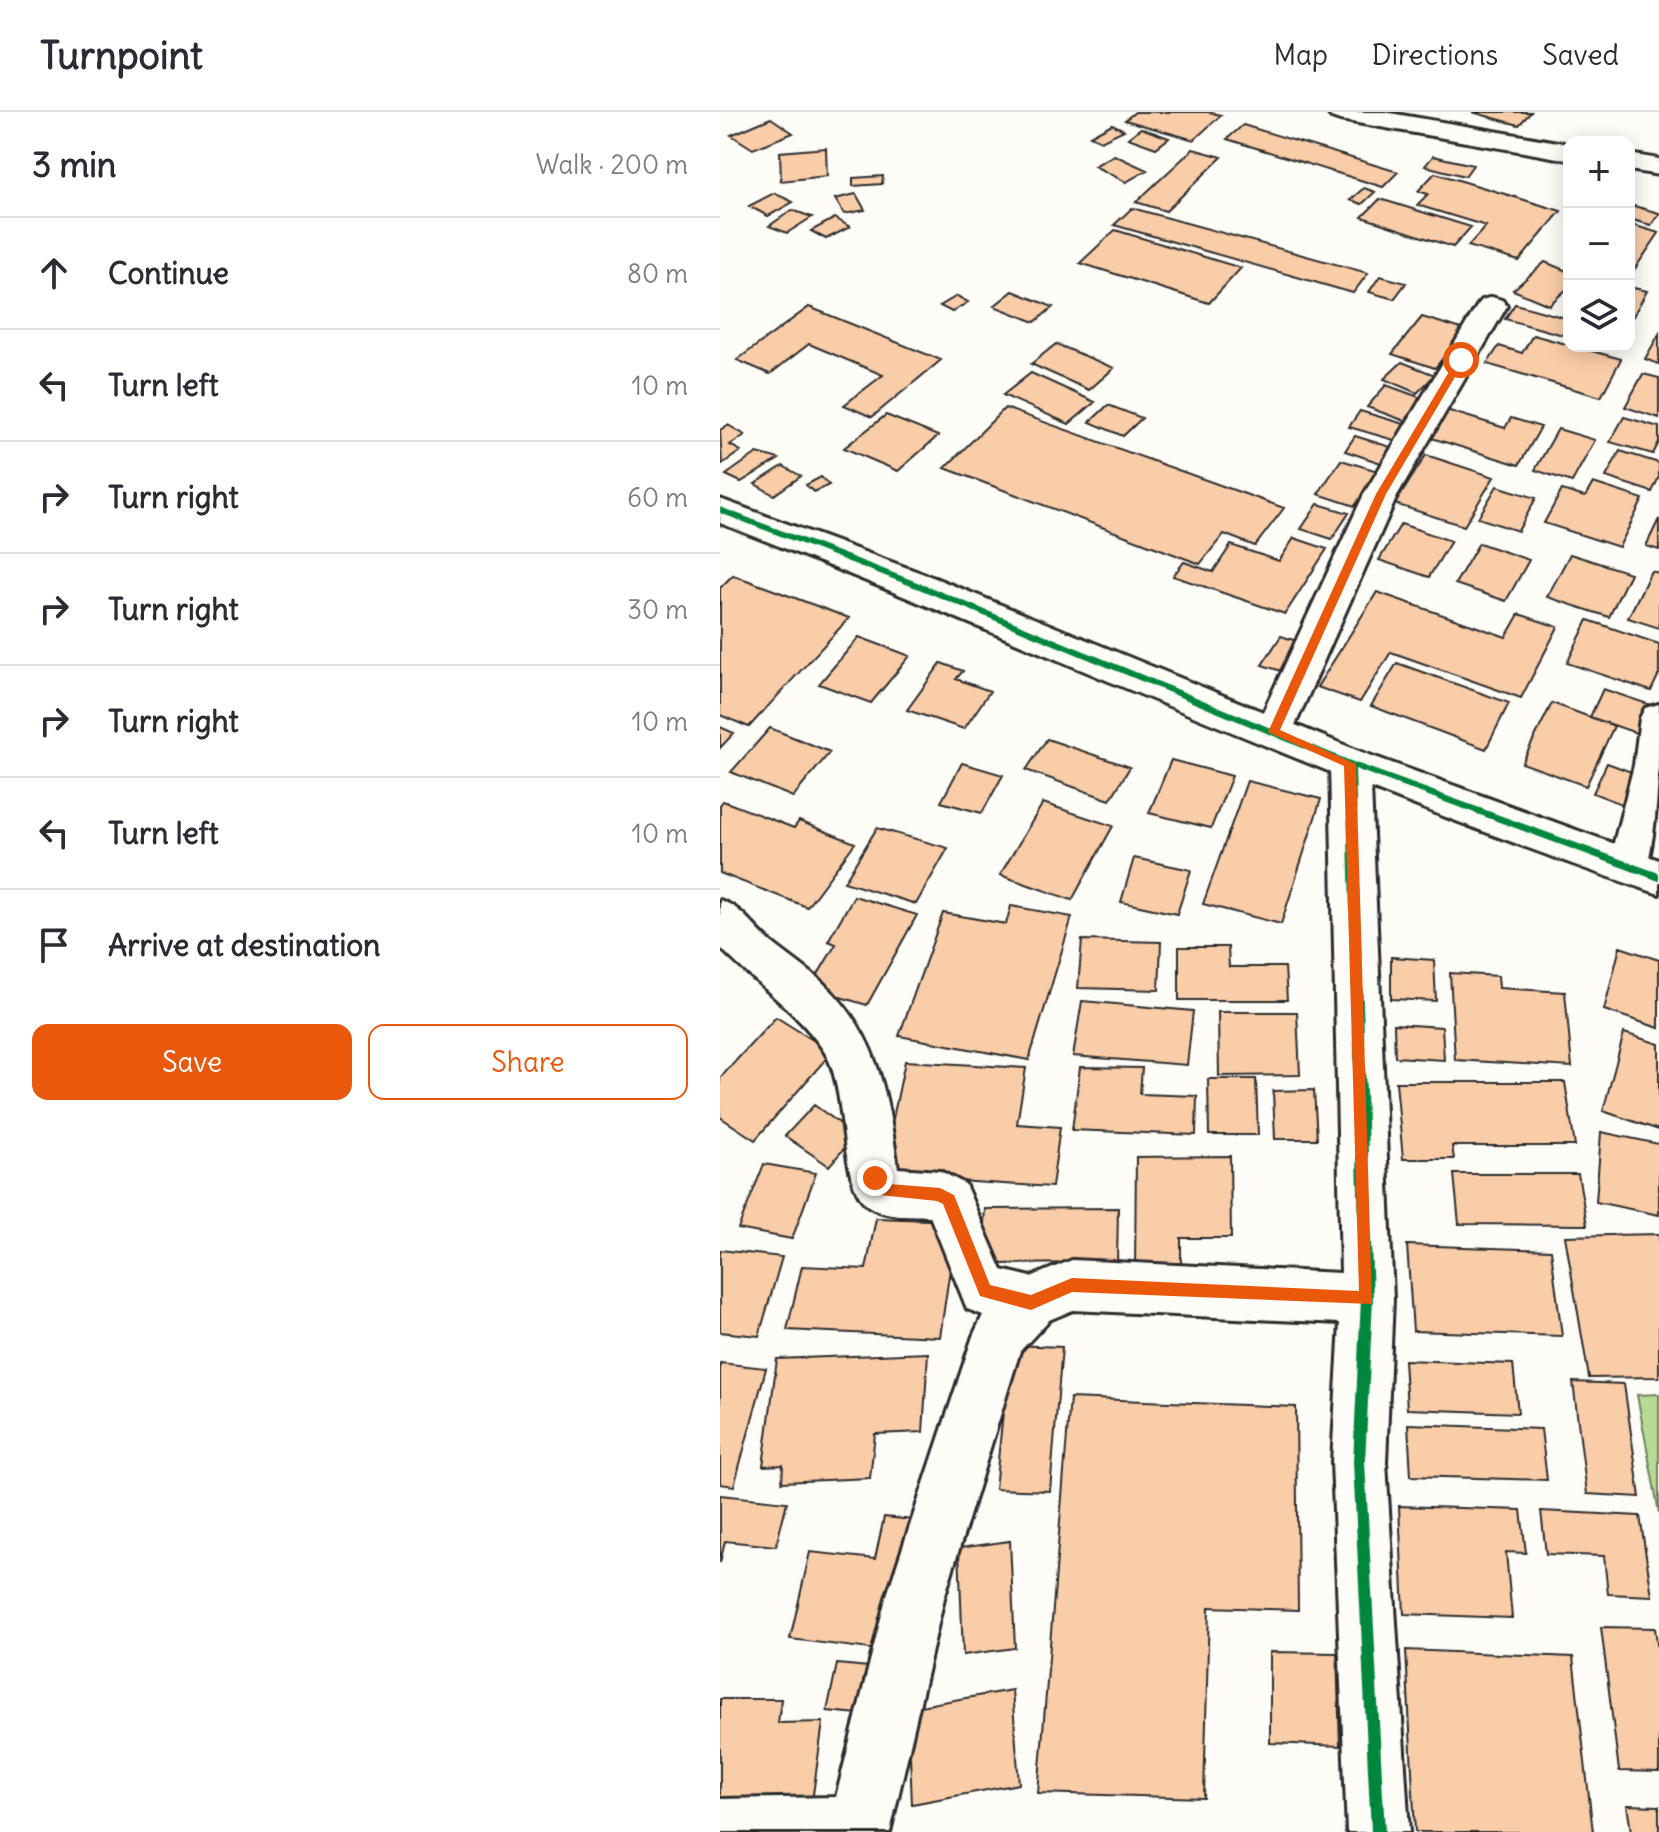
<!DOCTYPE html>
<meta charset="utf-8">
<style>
body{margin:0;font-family:Delius,sans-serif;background:#f2f2f3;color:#2b2b33}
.controls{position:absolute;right:24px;top:24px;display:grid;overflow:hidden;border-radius:16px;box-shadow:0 4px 20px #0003}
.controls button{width:72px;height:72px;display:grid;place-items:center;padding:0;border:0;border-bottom:2px solid #e1e1e2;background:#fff;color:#2b2b33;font:40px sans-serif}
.stop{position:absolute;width:24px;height:24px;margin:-18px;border:6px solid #ea580c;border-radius:50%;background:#fff}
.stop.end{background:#ea580c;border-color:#fff;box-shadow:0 2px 8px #0008}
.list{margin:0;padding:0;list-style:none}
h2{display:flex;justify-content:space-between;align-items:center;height:104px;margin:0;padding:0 32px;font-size:34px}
h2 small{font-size:26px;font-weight:400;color:#7c7c81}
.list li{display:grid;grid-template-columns:52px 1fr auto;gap:24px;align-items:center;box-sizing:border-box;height:112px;padding:0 32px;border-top:2px solid #e1e1e2}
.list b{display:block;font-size:30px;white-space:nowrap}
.list em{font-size:26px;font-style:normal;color:#7c7c81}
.actions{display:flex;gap:16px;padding:24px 32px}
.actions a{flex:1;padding:18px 0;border:2px solid #ea580c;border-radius:16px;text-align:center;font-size:28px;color:#ea580c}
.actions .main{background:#ea580c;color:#fff}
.icon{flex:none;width:44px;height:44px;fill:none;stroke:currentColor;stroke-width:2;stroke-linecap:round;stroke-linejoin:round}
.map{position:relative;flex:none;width:939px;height:1720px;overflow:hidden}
header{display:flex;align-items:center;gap:48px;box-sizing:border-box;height:112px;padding:0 40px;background:#fff;border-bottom:2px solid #e1e1e2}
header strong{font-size:38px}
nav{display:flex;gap:44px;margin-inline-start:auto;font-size:28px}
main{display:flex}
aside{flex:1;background:#fff}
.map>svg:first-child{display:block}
.green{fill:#b7da94;stroke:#718260;stroke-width:2}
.building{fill:#facda9;stroke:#2b2b2b;stroke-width:2}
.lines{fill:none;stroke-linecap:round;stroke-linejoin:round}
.minor-casing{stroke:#2b2b2b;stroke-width:6}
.tertiary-casing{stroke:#2b2b2b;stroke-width:6}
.primary-casing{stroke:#2b2b2b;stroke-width:6}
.minor{fill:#fdfcf7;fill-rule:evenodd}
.tertiary{fill:#fdfcf7;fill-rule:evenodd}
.primary{fill:#fdfcf7;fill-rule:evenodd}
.cycleway-casing{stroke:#fdfcf7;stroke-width:5}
.cycleway{fill:#00873e;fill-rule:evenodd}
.route{fill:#ea580c}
</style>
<header>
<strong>Turnpoint</strong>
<nav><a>Map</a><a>Directions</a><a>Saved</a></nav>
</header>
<main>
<aside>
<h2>3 min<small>Walk · 200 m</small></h2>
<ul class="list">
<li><svg class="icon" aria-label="ahead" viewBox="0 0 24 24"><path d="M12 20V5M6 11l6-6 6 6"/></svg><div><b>Continue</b></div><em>80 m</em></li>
<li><svg class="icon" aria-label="left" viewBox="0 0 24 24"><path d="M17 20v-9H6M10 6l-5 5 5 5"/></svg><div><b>Turn left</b></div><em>10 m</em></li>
<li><svg class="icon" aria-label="right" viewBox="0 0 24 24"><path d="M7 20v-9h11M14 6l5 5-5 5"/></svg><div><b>Turn right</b></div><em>60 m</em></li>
<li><svg class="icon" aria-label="right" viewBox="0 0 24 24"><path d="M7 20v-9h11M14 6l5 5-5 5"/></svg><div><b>Turn right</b></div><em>30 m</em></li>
<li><svg class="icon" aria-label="right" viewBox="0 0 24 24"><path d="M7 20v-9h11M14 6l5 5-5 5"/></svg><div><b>Turn right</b></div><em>10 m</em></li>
<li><svg class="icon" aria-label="left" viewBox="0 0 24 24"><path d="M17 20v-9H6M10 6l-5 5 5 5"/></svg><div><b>Turn left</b></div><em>10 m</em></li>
<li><svg class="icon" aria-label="arrive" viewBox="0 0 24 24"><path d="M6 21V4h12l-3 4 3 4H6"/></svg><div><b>Arrive at destination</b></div></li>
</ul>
<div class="actions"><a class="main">Save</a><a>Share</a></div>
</aside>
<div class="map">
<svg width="939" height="1720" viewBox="0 0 939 1720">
<rect width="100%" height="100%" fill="#fdfcf7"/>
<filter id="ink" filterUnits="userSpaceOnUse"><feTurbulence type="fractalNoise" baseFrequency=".0125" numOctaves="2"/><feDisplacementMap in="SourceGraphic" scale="16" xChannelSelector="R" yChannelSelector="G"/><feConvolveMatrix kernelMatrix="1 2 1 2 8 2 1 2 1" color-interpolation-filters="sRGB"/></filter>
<g filter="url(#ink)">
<path class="green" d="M939 1282V1401L917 1283Z"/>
<path class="building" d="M415 0H488L501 3 474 28 405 8Z
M752 0H811L799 13Z
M51 6 73 21 33 37 11 23Z
M392 12 404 18 381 29 370 24Z
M523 13 678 60 663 75 507 27Z
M421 16 449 26 436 36 408 26Z
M106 36 107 64 61 69 60 40Z
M473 37 502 45 446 99 416 90Z
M394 43 427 58 406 70 374 54Z
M713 44 753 53 745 64 705 54Z
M715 61 841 99 799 149 748 134 766 114 697 93 708 82 698 79Z
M163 64 162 72 133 74V66Z
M644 76 655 80 642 92 630 88Z
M54 81 73 90 48 104 29 94Z
M136 82 145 98 124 102 115 87Z
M660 87 751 115 733 135 642 105Z
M914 94 939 101V102L931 113 909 107Z
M412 96 648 161 633 181 394 113Z
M72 98 92 105 67 121 49 114Z
M115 106 130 115 106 127 91 119Z
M909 112 939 121 914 158 909 156Z
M395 118 521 156 489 191 360 151Z
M825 150 849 160V175L829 193 793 178Z
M660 164 686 171 674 187 649 180Z
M909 175 927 179 912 206 909 205Z
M293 179 333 195 315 210 274 194Z
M237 184 248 190 232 200 220 194Z
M795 192 849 207V212L843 223 785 207Z
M89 195 221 248 152 305 124 293 163 263 89 232 50 262 17 248Z
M702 205 745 218 715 256 672 242Z
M939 222V252L925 247Z
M813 223 901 247 881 285 767 252 779 234 802 241Z
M336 232 394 256 369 278 311 252Z
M682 250 715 263 697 281 664 267Z
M311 261 375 290 349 312 283 283Z
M923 262 939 266V306L905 295Z
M666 273 707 288 688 310 647 295Z
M388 293 422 306 403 324 370 310Z
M285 296 564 396 535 434 504 422 480 452 225 356Z
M723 297 785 316 791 306 821 315 799 353 705 324Z
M640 299 691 314 681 330 629 315Z
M166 303 218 324 178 359 124 336Z
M904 305 939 315V330L933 342 890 330Z
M8 313 25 323 10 333 21 339 2 352 0 318Z
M838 317 875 328 852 370 815 358Z
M635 324 677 337 667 353 625 339Z
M900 339 939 351V365L932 380 886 365Z
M37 341 59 347 21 370 6 363Z
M706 343 774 365 744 414 675 392Z
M621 348 658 359 635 394 598 382Z
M63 354 81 364 54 383 35 372Z
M101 365 109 373 94 380 86 373Z
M873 371 923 387 899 435 824 411 842 378 865 385Z
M777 374 816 386 798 419 758 406Z
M598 392 629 401 612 427 581 417Z
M939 407V438L926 434Z
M681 412 731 429 709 465 659 448Z
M574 426 607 437 565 502 453 464 464 450 493 460 511 433 559 449Z
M759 431 809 448 786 489 735 472Z
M850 442 910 461 889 505 827 485Z
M931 459 939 461V516L908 506Z
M13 463 129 506 29 615 0 603V476Z
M657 480 786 525 799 502 838 515 801 586 671 540 640 590 597 575Z
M868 508 939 532V562L931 579 847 551Z
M561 524 586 532 568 561 542 553Z
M139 525 190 544 151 591 99 572Z
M221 551 243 559 236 567 270 579 244 617 187 598Z
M677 551 789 591 766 637 651 594Z
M883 577 931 593 919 622 870 605Z
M832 591 894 614 866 674 802 651Z
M0 615 14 621 0 636Z
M50 616 110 640 73 685 11 660Z
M327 627 410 655 390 688 306 658Z
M451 648 512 664 491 716 429 701Z
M242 651 283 663 262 701 221 690Z
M887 651 925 665 912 696 873 681Z
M527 669 601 687 561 812 483 792Z
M3 689 74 716 79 709 135 731 87 795 0 761V693Z
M323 691 393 714 352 788 280 763Z
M157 716 228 736 196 792 124 770Z
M414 746 471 758 457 802 401 790Z
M134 784 197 803 147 893 90 876 116 832 108 829Z
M291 794 352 805 309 948 179 924 223 801 286 812Z
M362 828 441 830 439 878 358 876Z
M459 835H508L509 855H565L567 888H459Z
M900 835 939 848V916L884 898Z
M671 845 714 848 716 889 671 887Z
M730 861 778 864 779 876 845 880 852 955 735 948Z
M362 889 473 899 467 953 353 944Z
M498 900H577L580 963 499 964Z
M56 905 112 940 35 1028 0 1005V966Z
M674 912 722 915 724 948 675 945Z
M904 921 939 932V1018L883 999Z
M185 949 306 956 297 1012 340 1015 332 1075 161 1064Z
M360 955 422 956 420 982 477 984 476 1023 352 1018Z
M488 967H536L538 1023H489Z
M676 970H845L855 1034H732L734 1047H683Z
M594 978 597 1027H555L553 979Z
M94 993 136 1023 109 1054 65 1024Z
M881 1020 939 1032V1103L876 1090Z
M510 1044 511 1126H461V1157H415L416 1045Z
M44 1052 96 1061 72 1127 18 1117Z
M734 1062H858L867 1113 739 1112Z
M398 1096 397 1151 261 1152 265 1097Z
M156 1106 237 1109 220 1225 67 1218 82 1154 146 1157Z
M939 1122V1265L869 1266 845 1124Z
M687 1133 831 1138 842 1224 693 1219Z
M0 1138 62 1145 39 1224 0 1220Z
M290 1233 342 1235 330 1379 275 1377Z
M208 1241 203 1320 155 1322 150 1366 62 1370 63 1353 43 1354 57 1247Z
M684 1248 793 1252 798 1301 687 1297Z
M0 1251 46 1256 14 1374 0 1372Z
M853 1270 904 1272 920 1385 867 1382Z
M350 1286 576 1295 578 1498 489 1495 484 1686 318 1681Z
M688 1312 821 1317 827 1368 691 1364Z
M0 1383 67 1390 56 1434 5 1429 0 1451Z
M679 1394 801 1398 806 1441 786 1440 792 1506 684 1502Z
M821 1399 920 1404 932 1484 888 1482 884 1444 826 1442Z
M164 1405 193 1408 166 1539 70 1527 90 1440 155 1447Z
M290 1429 295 1536 243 1543 239 1436Z
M881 1515 935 1516 939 1546V1660L899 1659Z
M686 1538 853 1545 873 1720H695Z
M550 1540 617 1541 620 1634 550 1631Z
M117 1552 159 1556 150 1603 107 1599Z
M292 1578 299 1672 192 1692 188 1596Z
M0 1587H61L58 1611 103 1610 92 1690 0 1691Z
M907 1693 939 1694V1720H911Z"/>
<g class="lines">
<defs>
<path id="minor" d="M772 185 782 188 787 194 678 382 572 620 567 630 553 635 539 630 534 620 644 382 757 194 762 188Z
M939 592C939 647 939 715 924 766L909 771 894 766 888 754 914 653 920 606 925 596Z
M630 637 644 641 650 652 673 1187 666 1350 689 1720H627L612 1350 620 1211 353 1198 329 1208 300 1239 224 1486 170 1720H0V1687L116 1685 166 1486 253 1224 263 1203 247 1197 210 1104C191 1103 166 1105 150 1095 117 1075 129 976 104 939 76 897 34 871 0 835V788C23 796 33 815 51 830 67 843 85 855 100 868 159 921 167 983 178 1056L220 1059 245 1072 282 1158 311 1165 352 1148 621 1161 610 652 616 641Z"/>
<path id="tertiary" d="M0 387 215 466 644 641 939 748V782C620 675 314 532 0 411Z"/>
<path id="primary" d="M607 0H664L849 32V48L620 8 611 5Z
M909 42 939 47V63L909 58Z"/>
</defs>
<use href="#minor" class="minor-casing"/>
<use href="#tertiary" class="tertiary-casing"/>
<use href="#primary" class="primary-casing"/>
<use href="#minor" class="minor"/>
<use href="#tertiary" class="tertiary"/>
<use href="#primary" class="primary"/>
<defs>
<path id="cycleway" d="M0 395 205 473 633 650 939 761V769L635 657 653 1187 645 1350 665 1720H651L633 1350 641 1187 626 654 199 477 0 401Z"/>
</defs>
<use href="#cycleway" class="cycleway-casing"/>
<use href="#cycleway" class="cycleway"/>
</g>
</g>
<path class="route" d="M741 245 745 248 666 382 560 618 636 652 652 1192 352 1180 311 1198 260 1184 223 1092 217 1089 160 1083 150 1071V1061H160L169 1072 220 1076 234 1083 270 1173 311 1183 352 1166 639 1179 624 654 548 620 656 382 736 248Z"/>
</svg>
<div class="controls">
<button>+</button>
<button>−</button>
<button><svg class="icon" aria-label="layers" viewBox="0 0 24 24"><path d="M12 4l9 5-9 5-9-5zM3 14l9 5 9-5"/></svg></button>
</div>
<div class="stop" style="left:741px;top:248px"></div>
<div class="stop end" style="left:155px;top:1066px"></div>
</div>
</main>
